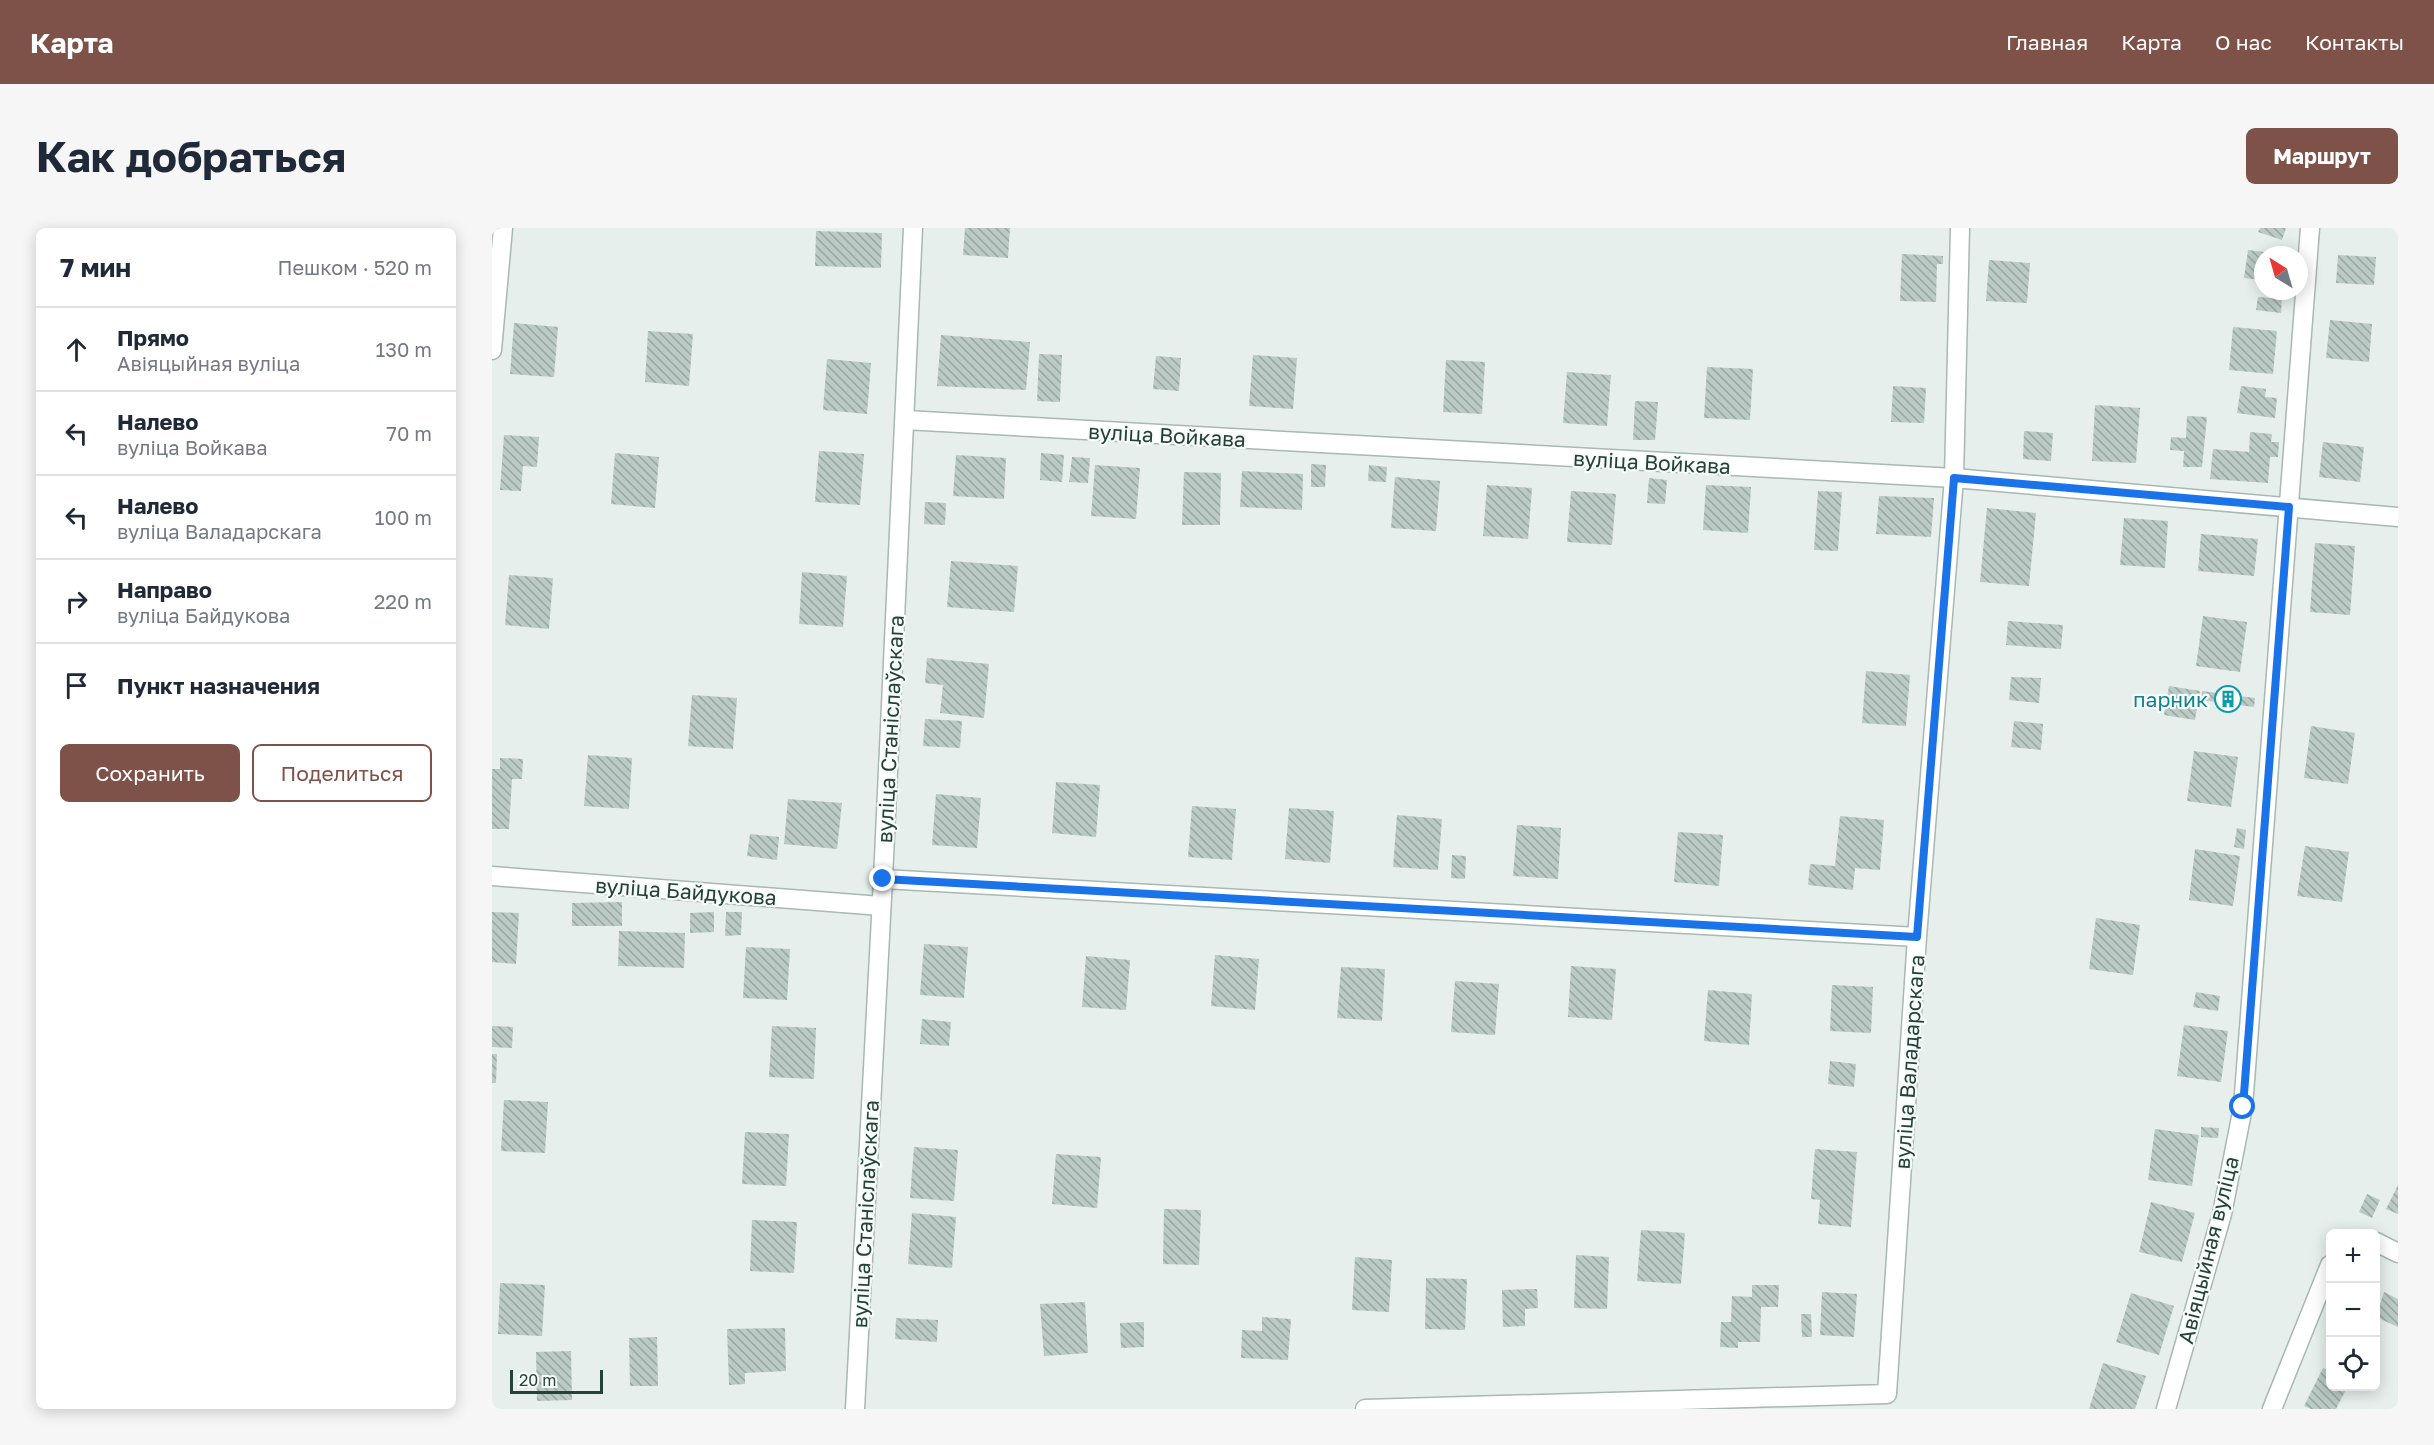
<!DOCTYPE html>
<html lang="ru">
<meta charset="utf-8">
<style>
body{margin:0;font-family:"Golos Text",sans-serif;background:#f6f6f7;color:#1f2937}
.controls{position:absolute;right:18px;bottom:18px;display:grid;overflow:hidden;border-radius:9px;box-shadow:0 3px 15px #0003}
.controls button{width:54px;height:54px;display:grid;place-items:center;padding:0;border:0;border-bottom:2px solid #e0e1e3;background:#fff;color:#1f2937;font:30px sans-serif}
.compass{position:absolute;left:1762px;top:18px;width:54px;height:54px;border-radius:50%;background:#fff;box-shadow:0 3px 15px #0003;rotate:323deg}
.scale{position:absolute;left:18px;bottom:15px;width:93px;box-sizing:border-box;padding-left:6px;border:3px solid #24423a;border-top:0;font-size:16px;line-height:21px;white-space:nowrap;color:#24423a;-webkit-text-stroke:4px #f7fbf9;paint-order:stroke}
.stop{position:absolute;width:18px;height:18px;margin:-14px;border:4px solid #1a73e8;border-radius:50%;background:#fff}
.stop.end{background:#1a73e8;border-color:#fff;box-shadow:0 2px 6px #0008}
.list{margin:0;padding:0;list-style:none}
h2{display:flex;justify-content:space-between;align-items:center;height:78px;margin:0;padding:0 24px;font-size:26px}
h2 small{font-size:20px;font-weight:400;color:#747a83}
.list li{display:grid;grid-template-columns:39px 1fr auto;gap:18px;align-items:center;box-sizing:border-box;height:84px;padding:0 24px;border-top:2px solid #e0e1e3}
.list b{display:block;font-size:22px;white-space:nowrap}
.list p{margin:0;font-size:20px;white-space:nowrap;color:#747a83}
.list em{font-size:20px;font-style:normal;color:#747a83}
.actions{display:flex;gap:12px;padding:18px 24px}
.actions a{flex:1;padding:14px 0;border:2px solid #7f5249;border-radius:9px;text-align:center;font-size:21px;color:#7f5249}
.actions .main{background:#7f5249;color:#fff}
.icon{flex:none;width:33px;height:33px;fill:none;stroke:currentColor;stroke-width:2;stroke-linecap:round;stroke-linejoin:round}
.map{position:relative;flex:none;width:1906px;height:1181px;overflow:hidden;border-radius:9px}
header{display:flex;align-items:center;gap:36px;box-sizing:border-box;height:84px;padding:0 30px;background:#7f5249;color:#fff}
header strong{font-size:28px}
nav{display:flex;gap:33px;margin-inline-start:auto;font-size:21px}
.intro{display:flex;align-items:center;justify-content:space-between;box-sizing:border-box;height:144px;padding:0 36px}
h1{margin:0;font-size:42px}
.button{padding:15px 27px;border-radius:9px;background:#7f5249;color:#fff;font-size:21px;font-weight:700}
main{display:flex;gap:36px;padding:0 36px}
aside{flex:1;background:#fff;border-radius:9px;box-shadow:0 3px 15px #0003}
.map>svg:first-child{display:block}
.building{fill:url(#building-back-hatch)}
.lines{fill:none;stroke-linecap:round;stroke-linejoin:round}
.street-casing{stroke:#a8b8b2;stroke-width:21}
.street{stroke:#fff;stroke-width:18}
.route{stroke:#1a73e8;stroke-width:8}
.labels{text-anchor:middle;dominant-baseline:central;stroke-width:4.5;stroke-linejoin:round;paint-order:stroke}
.street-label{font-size:21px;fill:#24423a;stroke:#f7fbf9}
.culture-label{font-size:21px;fill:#0d838f;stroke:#f7fbf9;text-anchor:end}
</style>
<header>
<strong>Карта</strong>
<nav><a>Главная</a><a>Карта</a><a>О нас</a><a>Контакты</a></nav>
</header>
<div class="intro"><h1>Как добраться</h1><a class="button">Маршрут</a></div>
<main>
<aside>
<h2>7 мин<small>Пешком · 520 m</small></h2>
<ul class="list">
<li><svg class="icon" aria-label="ahead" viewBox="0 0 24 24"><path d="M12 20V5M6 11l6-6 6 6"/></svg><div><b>Прямо</b><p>Авіяцыйная вуліца</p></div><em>130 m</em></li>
<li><svg class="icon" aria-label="left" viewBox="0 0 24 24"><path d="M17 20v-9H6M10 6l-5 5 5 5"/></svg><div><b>Налево</b><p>вуліца Войкава</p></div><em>70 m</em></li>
<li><svg class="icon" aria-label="left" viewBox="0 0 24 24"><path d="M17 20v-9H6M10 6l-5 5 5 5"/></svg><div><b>Налево</b><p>вуліца Валадарскага</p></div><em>100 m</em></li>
<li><svg class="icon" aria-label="right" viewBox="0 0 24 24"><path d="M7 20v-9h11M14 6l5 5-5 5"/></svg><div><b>Направо</b><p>вуліца Байдукова</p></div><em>220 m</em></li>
<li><svg class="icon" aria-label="arrive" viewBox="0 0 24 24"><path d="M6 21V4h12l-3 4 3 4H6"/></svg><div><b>Пункт назначения</b></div></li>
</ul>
<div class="actions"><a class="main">Сохранить</a><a>Поделиться</a></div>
</aside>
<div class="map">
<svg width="1906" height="1181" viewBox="0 0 1906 1181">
<defs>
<pattern id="building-back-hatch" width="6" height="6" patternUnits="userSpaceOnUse" patternTransform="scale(1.5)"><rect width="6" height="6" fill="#bbcac4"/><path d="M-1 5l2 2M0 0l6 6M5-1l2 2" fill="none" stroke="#98a6a0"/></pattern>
</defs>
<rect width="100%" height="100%" fill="#e6efeb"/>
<path class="building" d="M473 0H518L516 30 471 27Z
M1768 0H1794L1790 12 1766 4Z
M324 3 390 5 389 40 323 38Z
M1756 22 1788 26 1771 27V52L1752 50Z
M1410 26 1451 28V36H1445L1444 74 1408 73Z
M1846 27 1884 29 1882 57 1844 55Z
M1497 32 1538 35 1535 75 1494 73Z
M1766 69 1790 71 1789 85 1764 82Z
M1838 92 1880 96 1877 134 1834 130Z
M22 95 66 99 62 149 18 146Z
M1741 99 1785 103 1781 146 1737 142Z
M156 103 201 106 197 158 153 154Z
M449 107 538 114 534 162 445 158Z
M547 126 570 127 568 174 545 173Z
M761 127 805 130 801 181 757 178Z
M664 128 689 130 687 163 661 161Z
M335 131 379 135 375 186 331 182Z
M954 132 993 134 990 186 951 184Z
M1215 139 1261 141 1258 192 1212 190Z
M1075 144 1119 147 1115 198 1071 195Z
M1401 158 1434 160 1432 195 1399 194Z
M1749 158 1774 161 1773 169 1785 170 1783 190 1745 185Z
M1143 173 1166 174 1163 212H1141Z
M1603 177 1648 180 1644 235 1600 233Z
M1695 188 1715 189 1710 239H1691L1692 223 1678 222 1679 209 1694 210Z
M1532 203 1561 205 1559 233 1531 231Z
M1758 204 1780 206 1779 214H1787L1786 229H1778L1776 255 1718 251 1721 221 1757 224Z
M12 207 47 209 45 239 31 238 29 263 8 262Z
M1831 214 1872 219 1868 254 1827 249Z
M327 223 372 226 368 277 323 274Z
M123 225 167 229 163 280 119 276Z
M549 225 572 227 570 254 548 252Z
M464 227 514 230 512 271 461 268Z
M580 229 598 230 596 255 577 254Z
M819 236 834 237 833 259H819Z
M603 237 648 240 644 291 599 288Z
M877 237 895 239 894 254 876 253Z
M750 243 811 246 810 282 748 279Z
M692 244 729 245 728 297H690Z
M903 249 948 253 944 303 899 300Z
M1157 250 1175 252 1173 276 1155 275Z
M995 257 1040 260 1036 311 991 308Z
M1214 257 1259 259 1256 305 1211 302Z
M1079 263 1124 266 1120 317 1075 314Z
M1326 263 1350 264 1346 323 1322 322Z
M1387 268 1442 270 1439 309 1384 306Z
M433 274 454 275 453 297 432 296Z
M1495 280 1544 285 1537 358 1488 354Z
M1632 290 1676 293 1673 340 1628 337Z
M1709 306 1766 311 1762 348 1706 343Z
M1823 315 1863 318 1858 387 1818 384Z
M459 333 526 338 522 384 455 379Z
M310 344 355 348 351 399 307 396Z
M17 347 61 350 57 401 13 397Z
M1711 388 1755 394 1748 444 1704 438Z
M1516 393 1571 397 1569 421 1514 417Z
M435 430 497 436 492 490 448 485 451 457 433 455Z
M1374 443 1418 447 1414 498 1370 495Z
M1519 449 1549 450 1547 475 1517 472Z
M1677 458 1708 463 1703 492 1672 487Z
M1710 463 1763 470 1762 479 1709 472Z
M200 467 245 470 241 521 196 518Z
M433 491 470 493 468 520 431 518Z
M1522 493 1551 496 1549 522 1519 519Z
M1819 498 1863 505 1856 556 1812 550Z
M1702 523 1746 529 1739 579 1695 573Z
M96 527 140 530 137 581 92 578Z
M8 530 31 531 30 551H20L17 601H0V541H8Z
M564 554 608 557 604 609 560 605Z
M444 566 489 570 485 620 440 617Z
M296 571 350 575 345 621 292 616Z
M700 578 744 581 740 632 696 629Z
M797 580 842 583 838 635 793 631Z
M905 587 950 591 946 642 901 639Z
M1348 588 1392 592 1388 642 1363 640 1361 662 1316 657 1318 636 1343 638Z
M1025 597 1069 600 1066 651 1021 648Z
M1745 600 1754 602 1752 621 1742 619Z
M1186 604 1231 607 1227 658 1182 654Z
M258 606 287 609 285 632 255 628Z
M1813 618 1857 624 1850 674 1805 668Z
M1703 621 1748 628 1741 678 1697 672Z
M960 627 974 628 973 651 959 650Z
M130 674V698H80V675Z
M0 684 27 685 24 736 0 734Z
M222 684V704L198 705V685Z
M234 684H250L249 707 233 708Z
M1604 690 1648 697 1641 747 1597 741Z
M127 703 193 705 192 740 126 738Z
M432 716 476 719 472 770 428 767Z
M254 719 298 721 295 772 251 770Z
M723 727 767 731 763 782 719 778Z
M594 728 638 732 634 782 590 779Z
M1079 738 1124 741 1120 792 1076 789Z
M849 739 893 741 890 793 845 790Z
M963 753 1007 756 1003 807 959 804Z
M1340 757 1381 759 1379 805 1338 803Z
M1216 762 1260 766 1257 817 1212 813Z
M1704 764 1728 768 1726 783 1701 779Z
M430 791 459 794 457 818 428 816Z
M1692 797 1736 803 1729 854 1685 848Z
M0 798 21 799 20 820 0 819Z
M280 798 324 800 322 851 277 849Z
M0 826H5L4 855H0Z
M1338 833 1364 836 1362 859 1336 856Z
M12 872 56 874 53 925 9 923Z
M1709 899 1727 900 1726 910 1709 909Z
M1663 901 1707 907 1700 958 1656 952Z
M253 904 297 906 294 958 250 956Z
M422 919 466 922 462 973 418 970Z
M1323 921 1365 924 1359 999 1326 996 1328 972 1319 971Z
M564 926 609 929 605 980 560 976Z
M1906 957V986L1894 981Z
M1875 966 1888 972 1880 990 1867 984Z
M1659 974 1703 985 1690 1034 1647 1024Z
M672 981 709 982 707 1037 671 1036Z
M420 985 464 989 460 1040 416 1036Z
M260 992 305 994 302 1045 258 1043Z
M1149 1002 1193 1005 1189 1056 1145 1053Z
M1084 1027 1117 1029 1115 1081 1082 1080Z
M863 1029 900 1032 897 1084 860 1082Z
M934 1050 975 1051 973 1102 933 1101Z
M8 1055 53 1057 50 1108 6 1106Z
M1260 1057H1287L1286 1079H1269L1268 1114H1246V1120L1228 1119 1229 1094H1239L1240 1068 1260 1069Z
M1045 1061 1046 1080 1033 1081V1098L1011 1099 1010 1062Z
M1330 1064 1365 1066 1362 1109 1328 1107Z
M1892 1064 1906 1071V1099L1884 1089Z
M1639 1065 1682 1078 1667 1127 1624 1114Z
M593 1074 596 1125 552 1128 548 1076Z
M1309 1086H1319L1320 1109H1310Z
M770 1089 799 1091 796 1132 749 1130 750 1102 770 1103Z
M404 1090 446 1092 445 1114 403 1111Z
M652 1094V1119L629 1120 628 1095Z
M293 1100 294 1143 253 1145V1156L237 1157 235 1101Z
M165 1109 166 1158H138L137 1110Z
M79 1123 80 1172 45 1173 44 1124Z
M1611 1135 1654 1148 1643 1181H1597Z
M1831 1140 1838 1143V1158H1856L1844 1181H1819L1812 1178Z"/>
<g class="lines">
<defs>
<path id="street" d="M0 122 11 0
M413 192 1462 250 1906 289
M0 648 389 678
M391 651 1425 709
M1884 1014 1906 1025
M363 1181 391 651 421 0
M873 1181 1395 1166 1425 709 1462 250 1468 0
M1674 1181 1730 986 1751 879 1818 0
M1780 1181 1838 1037"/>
</defs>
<use href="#street" class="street-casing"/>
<use href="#street" class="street"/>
</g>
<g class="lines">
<path class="route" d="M391 651 1425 709 1462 250 1797 279 1751 879"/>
</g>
<defs>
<symbol id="building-ring" viewBox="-11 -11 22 22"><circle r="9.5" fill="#f7fbf9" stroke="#0f9aa8" stroke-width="1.5"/><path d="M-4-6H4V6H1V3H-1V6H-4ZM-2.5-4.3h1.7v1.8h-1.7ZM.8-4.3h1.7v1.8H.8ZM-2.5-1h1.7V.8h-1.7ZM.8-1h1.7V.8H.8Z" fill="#0f9aa8"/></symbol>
</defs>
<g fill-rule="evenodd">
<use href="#building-ring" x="1721" y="456" width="30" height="30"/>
</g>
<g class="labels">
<g class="street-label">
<text transform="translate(675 207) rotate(3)">вуліца Войкава</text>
<text transform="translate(1160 234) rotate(3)">вуліца Войкава</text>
<text transform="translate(398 501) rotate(-87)">вуліца Станіслаўскага</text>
<text transform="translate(194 663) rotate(4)">вуліца Байдукова</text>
<text transform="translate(1417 834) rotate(-86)">вуліца Валадарскага</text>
<text transform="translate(373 986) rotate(-87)">вуліца Станіслаўскага</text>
<text transform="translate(1716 1022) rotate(-76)">Авіяцыйная вуліца</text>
</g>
<g class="culture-label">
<text x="1716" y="471">парник</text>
</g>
</g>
</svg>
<div class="controls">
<button>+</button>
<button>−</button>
<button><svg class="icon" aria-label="locate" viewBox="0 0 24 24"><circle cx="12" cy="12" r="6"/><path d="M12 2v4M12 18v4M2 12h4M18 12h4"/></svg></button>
</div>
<svg class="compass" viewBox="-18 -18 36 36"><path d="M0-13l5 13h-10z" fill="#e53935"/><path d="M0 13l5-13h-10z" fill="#747a83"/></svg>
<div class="scale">20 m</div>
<div class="stop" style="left:1751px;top:879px"></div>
<div class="stop end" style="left:391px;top:651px"></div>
</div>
</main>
